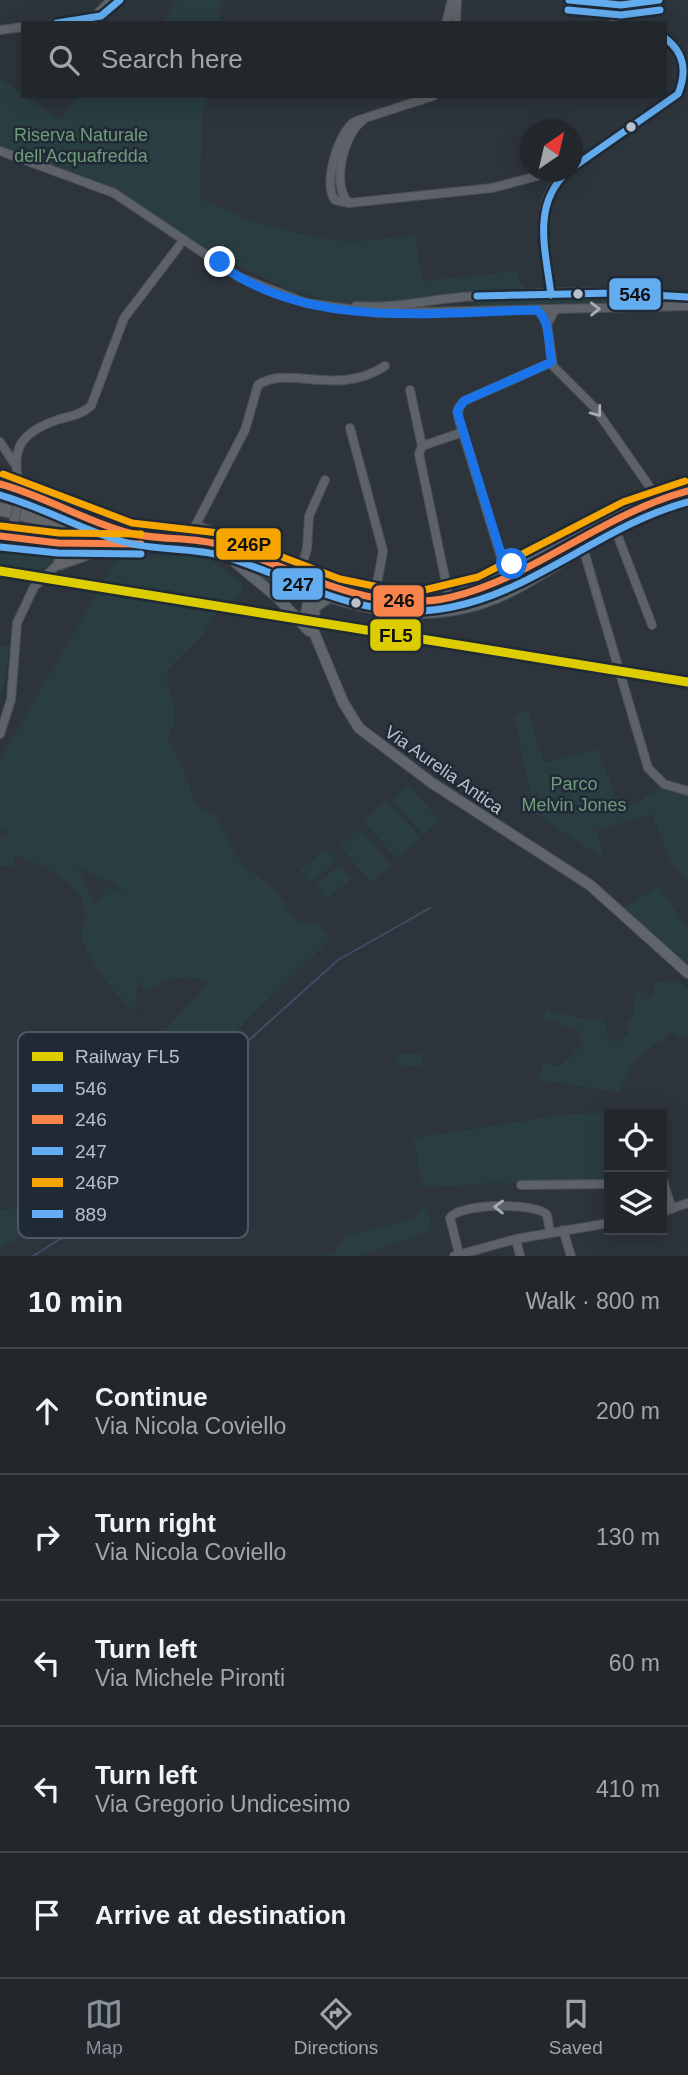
<!DOCTYPE html>
<meta charset="utf-8">
<style>
body{margin:0;font-family:Helvetica,sans-serif;background:#2e3338;color:#f1f3f6}
.controls{position:absolute;right:21px;bottom:21px;display:grid;overflow:hidden;border-radius:0px;box-shadow:0 4px 18px #0003}
.controls button{width:63px;height:63px;display:grid;place-items:center;padding:0;border:0;border-bottom:2px solid #3f4448;background:#22272c;color:#f1f3f6;font:35px sans-serif}
.compass{position:absolute;left:520px;top:119px;width:63px;height:63px;border-radius:50%;background:#22272c;box-shadow:0 4px 18px #0003;rotate:34deg}
.stop{position:absolute;width:21px;height:21px;margin:-16px;border:5px solid #1a73e8;border-radius:50%;background:#fff}
.stop.end{background:#1a73e8;border-color:#fff;box-shadow:0 2px 7px #0008}
.list{margin:0;padding:0;list-style:none}
h2{display:flex;justify-content:space-between;align-items:center;height:91px;margin:0;padding:0 28px;font-size:30px}
h2 small{font-size:23px;font-weight:400;color:#a2a5a9}
.list li{display:grid;grid-template-columns:46px 1fr auto;gap:21px;align-items:center;box-sizing:border-box;height:126px;padding:0 28px;border-top:2px solid #3f4448}
.list b{display:block;font-size:26px;white-space:nowrap}
.list p{margin:0;font-size:23px;white-space:nowrap;color:#a2a5a9}
.list em{font-size:23px;font-style:normal;color:#a2a5a9}
.icon{flex:none;width:38px;height:38px;fill:none;stroke:currentColor;stroke-width:2;stroke-linecap:round;stroke-linejoin:round}
.map{position:relative;flex:none;width:688px;height:1256px;overflow:hidden}
.search{position:absolute;background:#22272c;box-shadow:0 4px 18px #0003;left:21px;right:21px;top:21px;height:77px;display:flex;align-items:center;gap:18px;box-sizing:border-box;padding:0 24px;border-radius:0px;color:#a2a5a9;font-size:26px}
.sheet{height:721px;background:#22272c}
nav{display:flex;justify-content:space-around;align-items:center;box-sizing:border-box;height:98px;border-top:2px solid #3f4448;background:#22272c;font-size:19px;color:#a2a5a9}
nav a{display:grid;justify-items:center;gap:4px}
nav .on{color:#878f99}
.map>svg:first-child{display:block}
.green{fill:#2a3e41;fill-rule:evenodd}
.lines{fill:none;stroke-linecap:round;stroke-linejoin:round}
.stream{stroke:#3c4e65;stroke-width:2}
.minor-casing{stroke:#4b5055;stroke-width:10}
.major-casing{stroke:#4b5058;stroke-width:12}
.highway-casing{stroke:#4a5057;stroke-width:15}
.minor{stroke:#5d6269;stroke-width:8}
.major{stroke:#5f656b;stroke-width:10}
.highway{stroke:#626669;stroke-width:12}
.minor-bridge-casing{stroke:#4b5055;stroke-width:10;stroke-linecap:butt}
.minor-bridge{stroke:#5d6269;stroke-width:8}
.bus-1-casing{stroke:#202a36;stroke-width:12}
.bus-2-casing{stroke:#202a36;stroke-width:12}
.bus-3-casing{stroke:#202a36;stroke-width:12}
.bus-4-casing{stroke:#202a36;stroke-width:12}
.bus-5-casing{stroke:#202a36;stroke-width:12}
.bus-1{stroke:#63acef;stroke-width:7}
.bus-2{stroke:#f8844c;stroke-width:7}
.bus-3{stroke:#63acef;stroke-width:7}
.bus-4{stroke:#f7a600;stroke-width:7}
.bus-5{stroke:#63acef;stroke-width:7}
.rail-1-casing{stroke:#202a36;stroke-width:14}
.rail-1{stroke:#dccc00;stroke-width:9}
.oneway{stroke:#a6adb7}
.route{stroke:#1a73e8;stroke-width:9}
.bus-dot{fill:#b8c0cb;stroke:#202a36;stroke-width:2.5}
.labels{text-anchor:middle;dominant-baseline:central;stroke-width:5;stroke-linejoin:round;paint-order:stroke}
.park-label{font-size:18px;fill:#709b79;stroke:#202a36}
.street-label{font-size:18px;fill:#b8c0cb;stroke:#202a36}
.key{fill:#202a36;stroke:#4e5763;stroke-width:2}
.key-label{font-size:19px;fill:#b8c0cb}
.line-badge{stroke:#202a36;stroke-width:2.5}
.pale-badge-label{font-size:19px;text-anchor:middle;font-weight:bold;fill:#111}
</style>
<div class="map">
<svg width="688" height="1256" viewBox="0 0 688 1256">
<rect width="100%" height="100%" fill="#2d343b"/>
<path class="green" d="M177 0H221L219 23H163Z
M0 78 60 120 77 96H208L202 117 200 198C242 220 297 237 345 241 368 242 393 237 415 235L422 281 517 271 518 279 528 291 369 304 338 302 291 291 211 253 101 182 0 147Z
M612 296 617 299 616 304 481 308 476 304 480 299Z
M0 542 53 547 58 557 35 575 0 572Z
M132 554 191 556 213 561 243 584 242 593 212 618 204 634 168 669 167 682 174 705 175 720 168 740 184 770 195 804 217 817 242 865 275 889 294 918 301 923H316L331 938 179 1087 153 1055 159 1036 209 982C184 972 167 980 144 991L137 980 136 1011C109 990 93 967 80 935 101 890 49 868 16 855L12 867 0 865V837L9 834 0 829V760L112 566 120 558ZM78 868 115 884 125 893 107 887 95 906Z
M0 645 10 647 0 705Z
M528 711 544 763 598 748 619 807 639 802 660 787 688 796V882L670 861 652 814 596 831 605 860 534 813 514 715Z
M408 785 440 820 423 835 392 800Z
M386 800 421 838 397 859 363 821Z
M359 829 392 865 372 883 340 847Z
M326 849 336 862 310 883 300 870Z
M339 865 351 879 326 899 315 885Z
M659 886 688 929V967L623 908Z
M678 980 688 989V1037L681 1039 671 1033 636 1059 619 1092 539 1080 542 1063 560 1066 581 1047 578 1030 544 1019 546 1010 594 1021 603 1016 608 1039 617 1042 629 1034 626 1025 633 1014 637 989 645 991 651 1000 656 982Z
M422 1053 423 1066 397 1067 396 1055Z
M647 1111 648 1114H609V1180L588 1184 493 1183 422 1188 414 1138 568 1114Z
M128 1135 130 1147 57 1214 0 1249V1209L10 1210Z
M426 1204 432 1230 361 1256H317L333 1254 345 1236 413 1219Z"/>
<g class="lines">
<path class="stream" d="M33 1256 103 1212 135 1183 193 1108 208 1077 338 960 430 908"/>
<defs>
<path id="minor" d="M569 0 621 5 659 0
M97 14 111 0
M55 23 101 16 120 0
M446 23 452 0
M456 23 457 0
M614 23 615 5
M0 30 23 27
M433 96 356 121C339 129 322 185 335 200L349 203 492 188 545 174 561 176
M0 151 114 193 239 277 306 303 380 313 688 306
M572 168 678 94C688 73 686 51 665 38
M349 203C331 187 343 135 362 121
M551 295C548 255 528 199 567 172
M356 306C392 309 427 300 463 297 536 292 615 289 688 297
M555 310 547 324 553 366 594 407 654 493
M410 390 422 446 419 454 449 597
M350 428 383 551 374 600
M0 442 14 463
M422 446 463 432
M21 494C10 452 16 433 60 419 72 416 82 414 91 406L124 318 179 246
M196 525 244 544 268 560
M615 529 652 625
M0 536 58 543 61 561 34 587 17 623 11 700 0 734
M189 538 245 430 258 385C290 364 336 398 385 366
M583 548 648 768 664 784 688 791
M299 575 307 549 309 516 325 480
M458 594 625 505 688 483
M443 609 500 588 508 580 458 417 459 407 464 401 552 362
M662 1178 672 1209
M521 1185 609 1184
M662 1212 688 1203
M563 1230 571 1256
M516 1239 520 1256
M459 1254 450 1218C459 1203 537 1202 547 1215L550 1232
M454 1256 516 1239 609 1223"/>
<path id="major" d="M189 538C265 550 329 600 408 603 513 606 589 509 688 491
M224 554C319 596 417 644 519 587 575 556 626 517 688 498
M236 563 277 597 309 631
M312 581 306 613 343 702 359 728 432 783 590 885 688 973
M313 623 315 607 328 598"/>
<path id="highway" d="M0 484 129 533
M0 509 117 538 197 547 224 554
M58 543 117 544
M60 563 102 548"/>
</defs>
<use href="#minor" class="minor-casing"/>
<use href="#major" class="major-casing"/>
<use href="#highway" class="highway-casing"/>
<use href="#minor" class="minor"/>
<use href="#major" class="major"/>
<use href="#highway" class="highway"/>
<defs>
<path id="minor-bridge" d="M12 529 20 497"/>
</defs>
<use href="#minor-bridge" class="minor-bridge-casing"/>
<use href="#minor-bridge" class="minor-bridge"/>
<defs>
<path id="bus-1" d="M569 0 621 5 659 0
M57 23 101 16 120 0
M572 168 678 94C687 72 685 53 665 38
M551 295C546 251 531 206 567 172
M477 296 616 293 688 297"/>
<path id="bus-2" d="M0 484C45 496 84 521 129 533 161 541 196 536 228 547 301 571 372 616 452 597 536 576 602 514 688 491
M0 536 58 543 141 544"/>
<path id="bus-3" d="M0 495C43 507 81 530 124 542 156 551 191 547 223 556 300 580 368 625 452 607 537 590 604 524 688 502
M0 547 58 553 141 554"/>
<path id="bus-4" d="M3 474 132 523 219 533 340 579 393 590 420 591 478 577 623 502 685 481
M1 526 59 533 141 534"/>
<path id="bus-5" d="M568 10 621 15 660 10"/>
</defs>
<use href="#bus-1" class="bus-1-casing"/>
<use href="#bus-2" class="bus-2-casing"/>
<use href="#bus-3" class="bus-3-casing"/>
<use href="#bus-4" class="bus-4-casing"/>
<use href="#bus-5" class="bus-5-casing"/>
<use href="#bus-1" class="bus-1"/>
<use href="#bus-2" class="bus-2"/>
<use href="#bus-3" class="bus-3"/>
<use href="#bus-4" class="bus-4"/>
<use href="#bus-5" class="bus-5"/>
<defs>
<path id="rail-1" d="M0 571 688 682"/>
</defs>
<use href="#rail-1" class="rail-1-casing"/>
<use href="#rail-1" class="rail-1"/>
</g>
<defs><path id="oneway-chevron" d="M-2-3.5L2.5 0L-2 3.5" fill="none" stroke-width="1.6" stroke-linecap="round" stroke-linejoin="round" transform="scale(1.75)"/></defs>
<g class="oneway">
<use href="#oneway-chevron" transform="translate(595 309) rotate(-1)"/>
<use href="#oneway-chevron" transform="translate(597 412) rotate(53)"/>
<use href="#oneway-chevron" transform="translate(499 1207) rotate(-179)"/>
</g>
<g class="lines">
<path class="route" d="M220 262 214 260C304 331 431 312 537 310 552 324 547 343 552 362L464 401 457 411 505 567 512 564"/>
</g>
<g class="bus-dot">
<circle cx="631" cy="127" r="6"/>
<circle cx="578" cy="294" r="6"/>
<circle cx="356" cy="603" r="6"/>
</g>
<g class="labels">
<g class="park-label">
<text x="81" y="135">Riserva Naturale<tspan x="81" dy="21">dell'Acquafredda</tspan></text>
<text x="574" y="784">Parco<tspan x="574" dy="21">Melvin Jones</tspan></text>
</g>
<g class="street-label">
<text transform="translate(444 770) rotate(35)">Via Aurelia Antica</text>
</g>
</g>
<rect x="18" y="1032" width="230" height="206" rx="10" class="key"/>
<rect x="32" y="1052" width="31" height="9" fill="#dccc00"/>
<rect x="32" y="1084" width="31" height="8" fill="#63acef"/>
<rect x="32" y="1115" width="31" height="9" fill="#f8844c"/>
<rect x="32" y="1147" width="31" height="8" fill="#63acef"/>
<rect x="32" y="1178" width="31" height="9" fill="#f7a600"/>
<rect x="32" y="1210" width="31" height="8" fill="#63acef"/>
<g class="key-label">
<text x="75" y="1063">Railway FL5</text>
<text x="75" y="1095">546</text>
<text x="75" y="1126">246</text>
<text x="75" y="1158">247</text>
<text x="75" y="1189">246P</text>
<text x="75" y="1221">889</text>
</g>
<g class="line-badge">
<rect x="608" y="277" width="54" height="34" rx="7" fill="#63acef"/>
<rect x="215" y="527" width="67" height="34" rx="7" fill="#f7a600"/>
<rect x="271" y="567" width="53" height="34" rx="7" fill="#63acef"/>
<rect x="372" y="584" width="53" height="34" rx="7" fill="#f8844c"/>
<rect x="369" y="618" width="53" height="34" rx="7" fill="#dccc00"/>
</g>
<g class="pale-badge-label">
<text x="635" y="301">546</text>
<text x="249" y="551">246P</text>
<text x="298" y="591">247</text>
<text x="399" y="607">246</text>
<text x="396" y="642">FL5</text>
</g>
</svg>
<div class="controls">
<button><svg class="icon" aria-label="locate" viewBox="0 0 24 24"><circle cx="12" cy="12" r="6"/><path d="M12 2v4M12 18v4M2 12h4M18 12h4"/></svg></button>
<button><svg class="icon" aria-label="layers" viewBox="0 0 24 24"><path d="M12 4l9 5-9 5-9-5zM3 14l9 5 9-5"/></svg></button>
</div>
<svg class="compass" viewBox="-18 -18 36 36"><path d="M0-13l5 13h-10z" fill="#e53935"/><path d="M0 13l5-13h-10z" fill="#a2a5a9"/></svg>
<div class="stop" style="left:512px;top:564px"></div>
<div class="stop end" style="left:220px;top:262px"></div>
<div class="search"><svg class="icon" aria-label="search" viewBox="0 0 24 24"><circle cx="10" cy="10" r="6"/><path d="M15 15l6 6"/></svg>Search here</div>
</div>
<section class="sheet">
<h2>10 min<small>Walk · 800 m</small></h2>
<ul class="list">
<li><svg class="icon" aria-label="ahead" viewBox="0 0 24 24"><path d="M12 20V5M6 11l6-6 6 6"/></svg><div><b>Continue</b><p>Via Nicola Coviello</p></div><em>200 m</em></li>
<li><svg class="icon" aria-label="right" viewBox="0 0 24 24"><path d="M7 20v-9h11M14 6l5 5-5 5"/></svg><div><b>Turn right</b><p>Via Nicola Coviello</p></div><em>130 m</em></li>
<li><svg class="icon" aria-label="left" viewBox="0 0 24 24"><path d="M17 20v-9H6M10 6l-5 5 5 5"/></svg><div><b>Turn left</b><p>Via Michele Pironti</p></div><em>60 m</em></li>
<li><svg class="icon" aria-label="left" viewBox="0 0 24 24"><path d="M17 20v-9H6M10 6l-5 5 5 5"/></svg><div><b>Turn left</b><p>Via Gregorio Undicesimo</p></div><em>410 m</em></li>
<li><svg class="icon" aria-label="arrive" viewBox="0 0 24 24"><path d="M6 21V4h12l-3 4 3 4H6"/></svg><div><b>Arrive at destination</b></div></li>
</ul>
</section>
<nav>
<a class="on"><svg class="icon" aria-label="map" viewBox="0 0 24 24"><path d="M3 6l6-2 6 2 6-2v14l-6 2-6-2-6 2zM9 4v14M15 6v14"/></svg>Map</a>
<a><svg class="icon" aria-label="directions" viewBox="0 0 24 24"><path d="M12 3l9 9-9 9-9-9zM9 14v-3h6M13 9l2 2-2 2"/></svg>Directions</a>
<a><svg class="icon" aria-label="saved" viewBox="0 0 24 24"><path d="M7 4h10v16l-5-4-5 4z"/></svg>Saved</a>
</nav>
